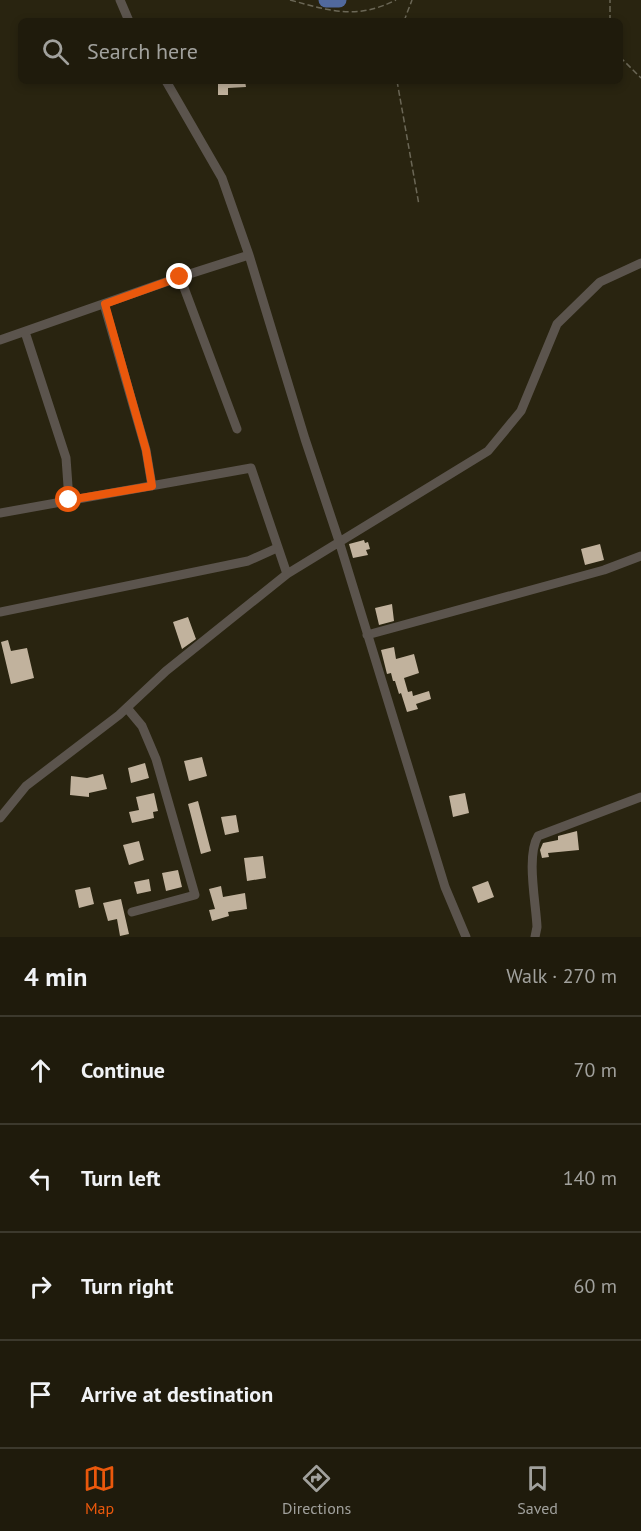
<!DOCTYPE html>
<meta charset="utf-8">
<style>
body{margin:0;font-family:"PT Sans",sans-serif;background:#2c281a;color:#f1f3f6}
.stop{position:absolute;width:18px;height:18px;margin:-14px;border:4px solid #ea580c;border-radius:50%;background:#fff}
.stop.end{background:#ea580c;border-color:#fff;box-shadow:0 2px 6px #0008}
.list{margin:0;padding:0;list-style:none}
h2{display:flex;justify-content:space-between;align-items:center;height:78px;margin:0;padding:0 24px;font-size:26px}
h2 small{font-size:20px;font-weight:400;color:#a1a19d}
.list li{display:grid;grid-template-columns:39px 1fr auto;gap:18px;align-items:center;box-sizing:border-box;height:108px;padding:0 24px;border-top:2px solid #3c392d}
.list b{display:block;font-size:22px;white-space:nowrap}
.list em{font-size:20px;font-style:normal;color:#a1a19d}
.icon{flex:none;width:33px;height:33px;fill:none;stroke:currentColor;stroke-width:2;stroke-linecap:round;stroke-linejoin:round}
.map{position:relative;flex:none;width:641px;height:937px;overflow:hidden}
.search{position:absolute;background:#1f1b0c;box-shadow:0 3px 9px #0003;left:18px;right:18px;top:18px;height:66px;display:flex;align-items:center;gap:15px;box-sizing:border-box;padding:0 21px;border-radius:9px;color:#a1a19d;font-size:22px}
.sheet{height:510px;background:#1f1b0c}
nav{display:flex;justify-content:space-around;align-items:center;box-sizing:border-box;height:84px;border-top:2px solid #3c392d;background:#1f1b0c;font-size:16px;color:#a1a19d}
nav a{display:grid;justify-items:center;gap:3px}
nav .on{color:#ea580c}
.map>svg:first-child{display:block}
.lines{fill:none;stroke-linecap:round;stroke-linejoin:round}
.river{stroke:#51699d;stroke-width:15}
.building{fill:#c1b29d}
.path{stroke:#6b6756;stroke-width:1.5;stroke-dasharray:6 3;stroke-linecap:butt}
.street{stroke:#5b544d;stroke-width:9}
.route{stroke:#ea580c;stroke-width:8}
</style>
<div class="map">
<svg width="641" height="937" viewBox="0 0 641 937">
<rect width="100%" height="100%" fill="#292410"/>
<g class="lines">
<path class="river" d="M326 0H339"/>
</g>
<path class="building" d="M218 81H245L246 87 228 88V95H218Z
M364 540 365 543 368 542 370 549 366 550 368 555 353 558 349 544Z
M600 544 604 560 585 565 581 549Z
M392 604 394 621 379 625 375 608Z
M188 617 196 639 182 649 173 622Z
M8 640 11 651 27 648 34 678 11 684 1 642Z
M394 647 396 659 414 654 419 673 404 678 408 692 412 691 413 696 429 691 431 699 416 704 418 709 407 712 401 693 399 694 395 681H393L391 673 387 674 381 650Z
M202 757 207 776 189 781 184 761Z
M145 763 149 778 131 783 128 768Z
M103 774 107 789 89 793V797L70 795 71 776 87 778Z
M154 793 158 811 153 812 154 818 132 823 129 812 139 810 136 797Z
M465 793 469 813 453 817 449 796Z
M198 801 211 851 201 854 188 804Z
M236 815 239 832 225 835 221 817Z
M577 831 579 850 548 853 549 857 542 858 540 850 543 843 558 840V836Z
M139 841 144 860 129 865 123 845Z
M263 856 266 878 247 881 244 858Z
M178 870 182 887 166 891 162 873Z
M149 879 151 891 137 894 134 882Z
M488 881 494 897 478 903 472 887Z
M221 886 223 897 245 893 247 909 228 912 229 916 212 921 209 910 215 909 209 889Z
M90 887 94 904 79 908 75 890Z
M121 899 129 934 120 936 117 919 108 921 103 903Z"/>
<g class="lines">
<path class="path" d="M290 0C331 11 356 20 396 0
M404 21 412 0
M610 21V0
M620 57 641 78
M397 81 419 205"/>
<path class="street" d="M120 0 129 21
M166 81 222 178 249 255 305 439 339 541 445 887 466 937
M180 277 237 429
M104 304 146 450 152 486
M25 332 66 458 69 500
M0 340 180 277 249 255
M0 513 251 468 287 574
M0 612 248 561 277 548
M367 635 604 570 641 556
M127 708 142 726 156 759 195 895 132 912
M0 818 26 786 119 715 166 671 287 574 488 451 521 411 557 324 600 282 641 263
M535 937 537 927C536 903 526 856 538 836L641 797"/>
</g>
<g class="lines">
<path class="route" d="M69 500 152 486 146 450 105 304 180 277"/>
</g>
</svg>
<div class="stop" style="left:69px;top:500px"></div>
<div class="stop end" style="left:180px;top:277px"></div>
<div class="search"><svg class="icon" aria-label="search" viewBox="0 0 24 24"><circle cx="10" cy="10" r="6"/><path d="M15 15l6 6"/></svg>Search here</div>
</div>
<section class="sheet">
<h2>4 min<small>Walk · 270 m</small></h2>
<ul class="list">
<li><svg class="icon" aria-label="ahead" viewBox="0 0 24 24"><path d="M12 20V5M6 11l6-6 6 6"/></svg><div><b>Continue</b></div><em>70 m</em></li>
<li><svg class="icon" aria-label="left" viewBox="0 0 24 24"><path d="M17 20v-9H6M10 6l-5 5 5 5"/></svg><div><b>Turn left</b></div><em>140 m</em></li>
<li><svg class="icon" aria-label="right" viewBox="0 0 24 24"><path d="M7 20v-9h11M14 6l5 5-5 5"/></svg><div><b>Turn right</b></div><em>60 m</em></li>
<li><svg class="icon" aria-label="arrive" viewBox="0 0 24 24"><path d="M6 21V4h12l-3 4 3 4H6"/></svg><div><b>Arrive at destination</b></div></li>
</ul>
</section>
<nav>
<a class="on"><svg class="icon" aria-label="map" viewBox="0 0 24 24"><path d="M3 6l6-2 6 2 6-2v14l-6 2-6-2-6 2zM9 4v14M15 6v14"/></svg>Map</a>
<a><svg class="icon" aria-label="directions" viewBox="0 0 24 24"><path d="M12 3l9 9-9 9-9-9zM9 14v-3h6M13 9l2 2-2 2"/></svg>Directions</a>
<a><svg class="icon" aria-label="saved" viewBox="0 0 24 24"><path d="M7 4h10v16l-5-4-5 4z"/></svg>Saved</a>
</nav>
